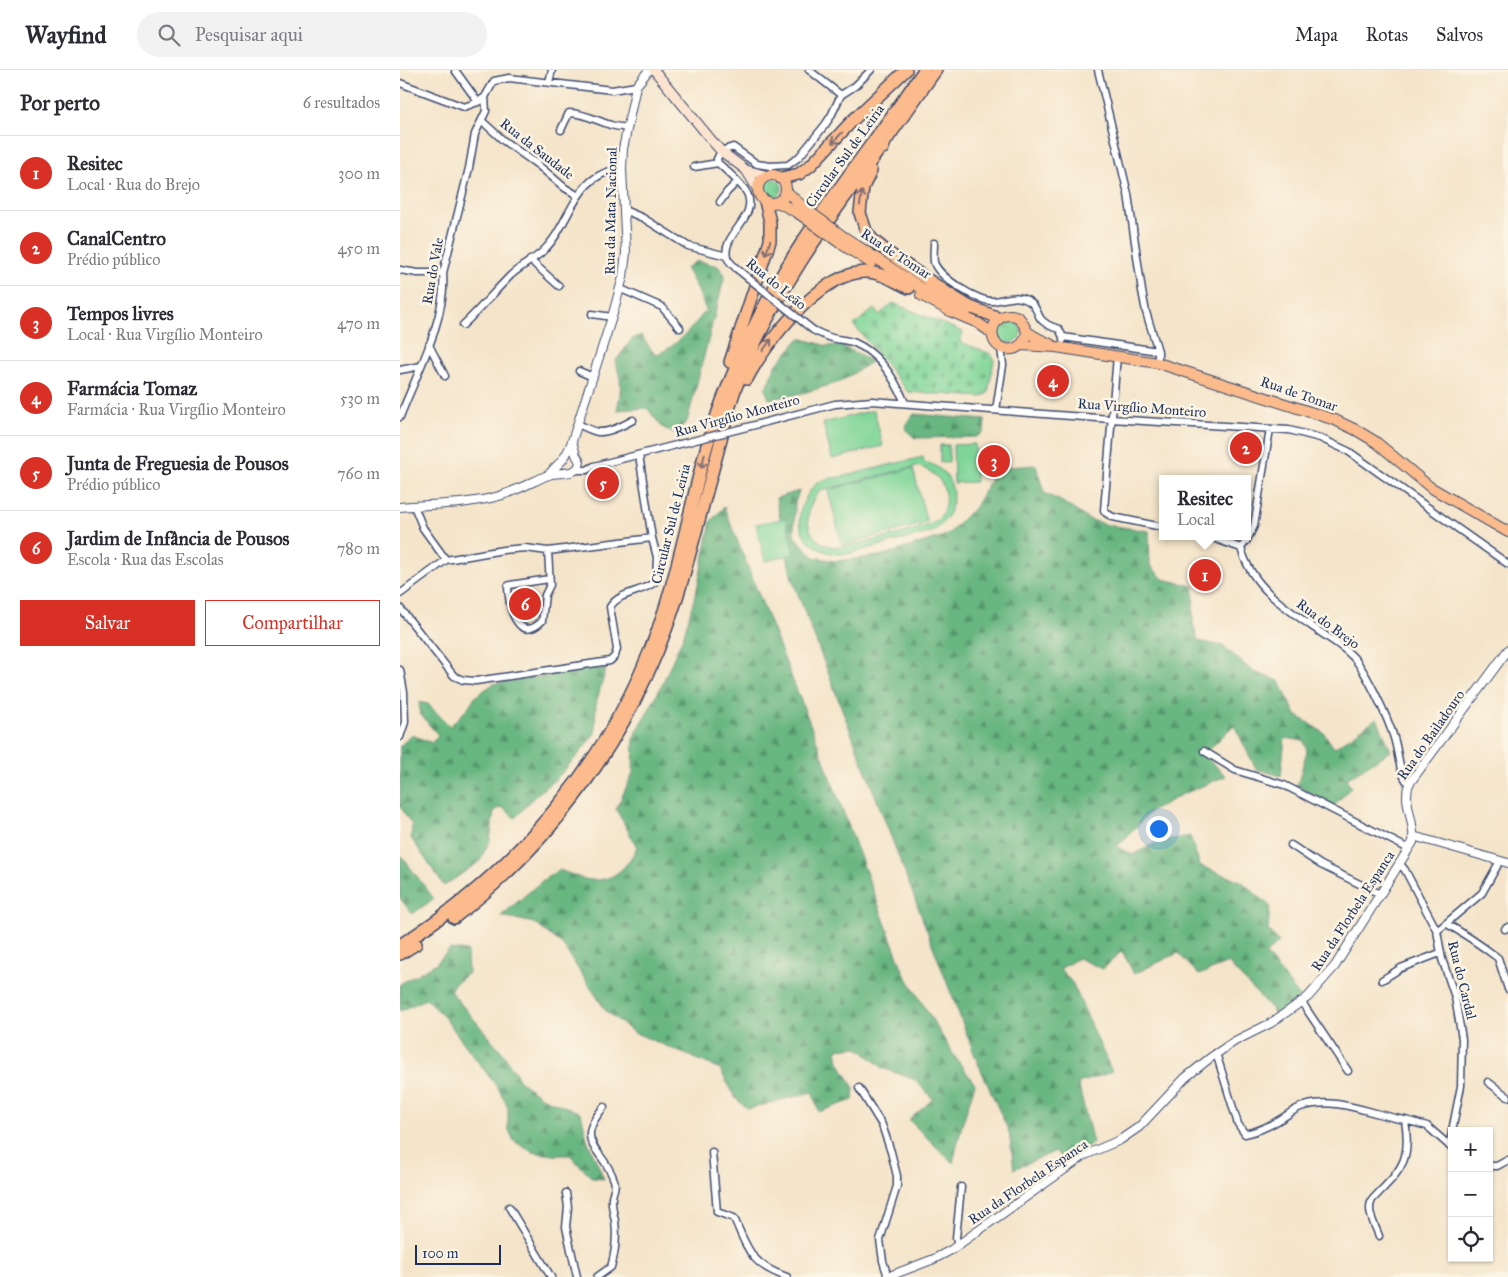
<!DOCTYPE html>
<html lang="pt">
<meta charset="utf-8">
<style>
body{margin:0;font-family:"IM FELL Great Primer",serif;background:#f2f2f3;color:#2b2b33}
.controls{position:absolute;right:15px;bottom:15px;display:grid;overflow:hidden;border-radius:0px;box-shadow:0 1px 4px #0004}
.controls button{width:45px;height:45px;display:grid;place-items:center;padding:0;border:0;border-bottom:1px solid #e1e1e2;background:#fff;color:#2b2b33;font:25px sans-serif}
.scale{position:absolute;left:15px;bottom:12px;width:86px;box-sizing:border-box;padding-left:5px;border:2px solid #1b2f5e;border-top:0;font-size:14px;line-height:18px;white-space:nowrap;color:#1b2f5e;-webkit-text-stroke:4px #fcf5e5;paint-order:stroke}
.you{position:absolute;left:758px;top:758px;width:18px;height:18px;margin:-12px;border:4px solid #fff;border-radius:50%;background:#1a73e8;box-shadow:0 0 0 8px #1a73e833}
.badge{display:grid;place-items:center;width:32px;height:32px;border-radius:50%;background:#d93025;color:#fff;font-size:16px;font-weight:700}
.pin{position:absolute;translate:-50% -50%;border:2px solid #fff;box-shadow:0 1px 5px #0006}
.popup{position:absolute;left:759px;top:405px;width:92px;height:65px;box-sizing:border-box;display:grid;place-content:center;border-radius:0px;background:#fff;filter:drop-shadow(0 1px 4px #0005);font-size:16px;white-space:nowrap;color:#7c7c81}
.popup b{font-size:19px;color:#2b2b33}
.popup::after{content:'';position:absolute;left:50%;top:100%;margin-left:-10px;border:10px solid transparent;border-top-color:#fff}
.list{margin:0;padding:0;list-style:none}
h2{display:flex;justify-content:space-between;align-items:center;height:65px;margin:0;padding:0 20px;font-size:21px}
h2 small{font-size:16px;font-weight:400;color:#7c7c81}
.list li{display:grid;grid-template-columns:32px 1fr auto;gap:15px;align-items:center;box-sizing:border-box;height:75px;padding:0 20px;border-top:1px solid #e1e1e2}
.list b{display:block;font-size:19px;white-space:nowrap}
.list p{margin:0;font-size:16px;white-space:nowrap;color:#7c7c81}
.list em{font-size:16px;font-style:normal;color:#7c7c81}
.actions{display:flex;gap:10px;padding:15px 20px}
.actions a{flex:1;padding:11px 0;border:1px solid #d93025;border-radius:0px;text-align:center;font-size:18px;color:#d93025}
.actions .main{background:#d93025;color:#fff}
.icon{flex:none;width:28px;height:28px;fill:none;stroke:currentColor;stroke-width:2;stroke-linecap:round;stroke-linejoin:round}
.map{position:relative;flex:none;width:1108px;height:1207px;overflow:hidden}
header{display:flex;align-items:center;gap:30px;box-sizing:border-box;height:70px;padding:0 25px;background:#fff;border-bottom:1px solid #e1e1e2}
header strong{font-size:24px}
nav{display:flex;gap:28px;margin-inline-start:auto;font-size:18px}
.search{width:350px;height:45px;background:#f2f2f3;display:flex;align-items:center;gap:12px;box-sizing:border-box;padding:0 18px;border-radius:28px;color:#7c7c81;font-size:19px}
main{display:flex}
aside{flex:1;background:#fff}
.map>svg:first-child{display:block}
.grass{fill:url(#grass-tufts);stroke:#4d827b}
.forest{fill:url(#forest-firs);stroke:#41726f}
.cemetery{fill:url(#cemetery-stones);stroke:#4d827b}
.park{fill:url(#park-crowns);stroke:#4d827b}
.pitch{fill:#7fd598;stroke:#4d827b;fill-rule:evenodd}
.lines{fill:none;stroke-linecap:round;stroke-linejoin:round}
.minor-casing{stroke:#3c4a6e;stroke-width:9}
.tertiary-casing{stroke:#3c4a6e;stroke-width:10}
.secondary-casing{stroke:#3c4a6e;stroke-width:11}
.primary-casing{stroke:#3c4a6e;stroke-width:12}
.motorway-casing{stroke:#3c4a6e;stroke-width:14}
.minor{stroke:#fff;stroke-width:6}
.tertiary{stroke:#fff;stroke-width:8}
.secondary{stroke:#fde4d1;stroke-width:9}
.primary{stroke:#fbbb8c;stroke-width:10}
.motorway{stroke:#fbbb8c;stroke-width:11}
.minor-bridge-casing{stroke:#3c4a6e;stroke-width:9;stroke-linecap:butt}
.primary-bridge-casing{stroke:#3c4a6e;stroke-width:12;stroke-linecap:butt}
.minor-bridge{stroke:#fff;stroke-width:6}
.primary-bridge{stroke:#fbbb8c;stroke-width:10}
.oneway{stroke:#806e73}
.labels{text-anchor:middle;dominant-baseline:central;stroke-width:5;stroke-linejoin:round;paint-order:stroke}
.street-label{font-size:14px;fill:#1b2f5e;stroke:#fcf5e5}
</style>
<header>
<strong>Wayfind</strong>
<div class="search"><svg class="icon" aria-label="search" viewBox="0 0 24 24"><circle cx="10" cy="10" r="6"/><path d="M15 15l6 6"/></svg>Pesquisar aqui</div>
<nav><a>Mapa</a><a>Rotas</a><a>Salvos</a></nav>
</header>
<main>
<aside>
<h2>Por perto<small>6 resultados</small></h2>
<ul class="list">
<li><span class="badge">1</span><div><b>Resitec</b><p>Local · Rua do Brejo</p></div><em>300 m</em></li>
<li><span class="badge">2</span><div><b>CanalCentro</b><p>Prédio público</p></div><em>450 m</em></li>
<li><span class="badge">3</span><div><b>Tempos livres</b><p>Local · Rua Virgílio Monteiro</p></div><em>470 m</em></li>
<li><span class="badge">4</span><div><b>Farmácia Tomaz</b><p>Farmácia · Rua Virgílio Monteiro</p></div><em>530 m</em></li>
<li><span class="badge">5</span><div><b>Junta de Freguesia de Pousos</b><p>Prédio público</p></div><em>760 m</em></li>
<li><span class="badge">6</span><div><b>Jardim de Infância de Pousos</b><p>Escola · Rua das Escolas</p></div><em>780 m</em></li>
</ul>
<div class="actions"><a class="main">Salvar</a><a>Compartilhar</a></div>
</aside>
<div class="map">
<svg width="1108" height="1207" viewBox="0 0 1108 1207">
<defs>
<pattern id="grass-tufts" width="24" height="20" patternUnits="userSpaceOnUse" patternTransform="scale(1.25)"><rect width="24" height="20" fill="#7fd598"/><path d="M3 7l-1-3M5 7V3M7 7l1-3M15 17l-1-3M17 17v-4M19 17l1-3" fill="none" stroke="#6db785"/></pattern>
<pattern id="forest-firs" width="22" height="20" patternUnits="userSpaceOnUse" patternTransform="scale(1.25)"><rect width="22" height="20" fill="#67b680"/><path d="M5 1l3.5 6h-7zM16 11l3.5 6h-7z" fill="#54946c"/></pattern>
<pattern id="cemetery-stones" width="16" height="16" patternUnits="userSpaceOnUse" patternTransform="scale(1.25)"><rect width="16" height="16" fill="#7fd598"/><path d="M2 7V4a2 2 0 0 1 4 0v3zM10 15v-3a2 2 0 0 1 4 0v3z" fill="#6db785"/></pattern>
<pattern id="park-crowns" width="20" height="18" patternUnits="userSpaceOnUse" patternTransform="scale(1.25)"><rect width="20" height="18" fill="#7fd598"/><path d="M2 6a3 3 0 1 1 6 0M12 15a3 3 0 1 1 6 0" fill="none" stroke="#6db785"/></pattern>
</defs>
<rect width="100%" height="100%" fill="#fcf5e5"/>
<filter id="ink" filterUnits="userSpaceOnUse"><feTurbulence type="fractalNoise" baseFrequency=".02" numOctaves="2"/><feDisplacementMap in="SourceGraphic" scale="10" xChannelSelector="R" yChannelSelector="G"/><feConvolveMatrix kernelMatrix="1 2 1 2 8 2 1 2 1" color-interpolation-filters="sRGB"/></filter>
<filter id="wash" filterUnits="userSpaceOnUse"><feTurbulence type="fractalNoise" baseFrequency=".0096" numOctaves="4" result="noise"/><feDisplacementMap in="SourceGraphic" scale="20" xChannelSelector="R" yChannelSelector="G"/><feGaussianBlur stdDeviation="1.12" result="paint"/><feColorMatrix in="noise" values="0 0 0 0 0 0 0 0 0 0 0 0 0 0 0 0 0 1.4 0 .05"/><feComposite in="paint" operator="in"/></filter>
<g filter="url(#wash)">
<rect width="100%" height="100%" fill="#f4e4c9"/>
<path class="grass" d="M364 118a9 9 0 1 1 18 0a9 9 0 1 1-18 0Z
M597 261a12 12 0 1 1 24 0a12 12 0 1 1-24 0Z"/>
<path class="forest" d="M297 191 318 196 325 205 287 352 273 363 262 357 247 338 217 340C221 321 223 311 215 292L232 269 241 265 255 285C277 277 292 258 306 240L297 218 286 198Z
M400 268 427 276 440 275 461 285 471 292 440 312 400 324 369 329 365 319 376 295Z
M514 344 585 350 584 362 576 367 515 368 506 360 507 352Z
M636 395 644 423 661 431 688 449 708 455 749 461 750 495 763 509 794 516 793 554 798 571 823 576 852 601 879 611 896 645 924 663 934 678 977 648 991 681 946 709 951 717 934 736 897 716 907 681 904 671 885 668 881 706 856 699 834 655 804 685 826 706 781 725 750 742 717 777 733 785 759 771 790 766 800 796 841 811 870 836 868 860 879 872 866 884 900 927 876 944 828 893 799 905 778 883 734 904 722 881 703 899 678 888 660 899 673 914 712 1002 678 1013 693 1073 663 1091 656 1081 614 1099 609 1062 577 991 391 506 376 428 399 421 395 433 394 466 414 487 435 491 480 486 547 465 575 437 595 402 608 397Z
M324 437 411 656 504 903 553 984 575 1014 562 1055 553 1093 509 1050 533 1029 515 1010 483 998 457 977 437 979 439 992 454 1018 453 1030 419 1042 412 1022 348 1039 335 1028 320 999 233 962 206 941 161 873 134 853 101 846 143 810 159 800C169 803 182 810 193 810 216 811 228 795 237 777L216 739 233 703 234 667 261 617 284 564 297 519 311 451Z
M192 599H206L196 633 195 663 179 684 157 708 135 726 115 748 102 737 94 741 90 771 79 792 44 816 11 768 12 755 0 736V676L12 665 32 673 38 665 20 644 19 632 28 634 50 656 66 640 76 626 93 614Z
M0 784 34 829 12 844 0 828Z
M50 879 67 881 68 903 53 915 50 921 102 982 121 1012 141 1027 181 1043 187 1069 204 1109 192 1108 170 1085H153L132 1082 114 1071 108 1058V1038L100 1021 41 943 26 929 0 941V914L35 894Z"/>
<path class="cemetery" d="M493 233 563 262 560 272 591 284 594 290 588 323 582 327 508 322 454 255 474 239 479 245Z"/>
<path class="park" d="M540 375H549V392H540Z"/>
<path class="pitch" d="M474 340 483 376 432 389 423 353Z
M575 374 576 412 554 413 553 375Z
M523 387 524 392C560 400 562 443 532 462L448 484C414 487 386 459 407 426 409 422 412 417 416 414 422 408 436 408 445 406 471 399 497 393 523 387ZM517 396C531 400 543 409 545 424 547 434 543 446 535 452 525 459 447 478 434 477 404 472 401 441 420 421Z
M513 398 527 453 442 475 428 420Z
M386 448 394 484 365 491 356 454Z"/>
</g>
<g filter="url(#ink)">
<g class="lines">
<defs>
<path id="minor" d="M55 0 78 32
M409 0 441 25
M698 0 728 124 742 221 746 242 758 281V293
M149 12 152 0
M0 13 64 37 78 32 85 27
M82 51 104 71 138 95 165 118 177 125
M161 60 169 43C191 43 207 59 228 57
M294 97 318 93
M320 132 327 122 337 112
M224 140 243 148 288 176 327 186
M534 173C534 179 533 186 534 192 538 207 578 232 593 231 605 230 614 224 627 230 635 234 636 240 640 248 644 254 652 257 659 259L663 267
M130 190 159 216
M337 199C333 195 328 191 327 187 321 165 359 147 347 123 342 114 326 100 318 93L317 89 321 81 333 77 357 94 370 96 388 95 399 87 425 55 431 46 441 25 455 16 471 0
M0 200 17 203H43
M221 219 262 237 280 258
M192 244 212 247
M63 255C80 239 95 221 111 205 121 196 133 190 142 182 172 155 172 103 222 99
M413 260C419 263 425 266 432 268 439 270 448 270 455 273 480 284 495 309 505 333
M663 270V267L758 281
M29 275 45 306
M717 286 704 440 706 443 713 447 762 457
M0 300 21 296
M179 301 193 307
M596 340 603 295 601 277
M0 347C16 305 47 249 43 203L69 98 75 64 86 41 85 27 94 11 109 8 212 20 236 16
M178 354C184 357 192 361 198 362 209 363 224 355 233 350
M351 356 435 334 472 331 711 349 889 360 920 368 948 381 1108 494
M176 400H187L194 396 280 374
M807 466 841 478 847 470 854 456 870 359
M841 478C852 519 890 541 923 564 933 571 944 577 953 587 966 601 988 648 994 668 999 683 998 702 1009 714
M148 481 150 515 145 525 142 551C117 576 108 534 108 516L110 515 149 509
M46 490 103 480 125 478 148 481 252 468
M0 524 46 490 23 458 14 436
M0 538 54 606 63 610 76 611 210 591 215 586 217 579 210 537C220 521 243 523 256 511L257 487 252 468 239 385
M0 600 4 622 5 652 0 667
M804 681 835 700 884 715 1009 779
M891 775 921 795 980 824
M1000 794 1005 800 1037 861
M1047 854C1065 864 1082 876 1098 888L1108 919
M1105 859 1108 857
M982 910 1001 898 1040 883
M901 931 948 1001
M816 983 838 1054 845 1064C859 1061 872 1055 884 1047 890 1043 896 1038 904 1036 936 1026 973 1045 1005 1050 1012 1094 999 1101 972 1130 966 1141 975 1155 979 1166
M1088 1012 1108 1027
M459 1018 482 1055 491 1082 497 1106V1116L480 1170 483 1191 488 1207
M1005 1050 1027 1056 1052 1078
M1052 1061 1061 1016 1062 969 1055 927 1042 889 1037 861 1082 823 1100 791
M1049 1076 1052 1063
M312 1082 317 1142 334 1148C348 1180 351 1195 387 1207
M1089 1096H1097L1108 1090
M166 1123 168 1137 166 1157 177 1207
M109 1137 151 1207
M558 1176 556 1168 561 1117
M197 1207 211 1197C215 1183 217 1166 215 1151 214 1144 211 1136 212 1128 212 1122 217 1117 214 1110 203 1077 172 1074 204 1037"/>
<path id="tertiary" d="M149 405C153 398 159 395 163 389 167 384 170 377 172 371L212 247 223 207 226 183 222 99 223 79 236 16 249 0
M0 437C32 434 67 435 99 426 116 421 132 412 148 405 159 401 178 407 180 392L176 385 172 371
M1013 766 1108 793
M487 1207 534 1189 551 1180 685 1085 720 1070 739 1057 785 1008 810 988 835 971 871 953 908 927 935 896 1013 772C1016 753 1002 732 1009 714L1108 580"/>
<path id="secondary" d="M254 0 313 72 321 81 346 100 358 120
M346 100 368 106"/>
<path id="primary" d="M358 119a14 14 0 1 1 28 0a14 14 0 1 1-28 0Z
M386 121 403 137
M378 132 398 143
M444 167 521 218 568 240
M440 173 471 193
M521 225 552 242 578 253 592 263
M627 261C626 272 618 281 606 279 586 276 589 246 609 245 624 245 622 256 628 262 634 267 644 271 652 275
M621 275 656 277 758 293 935 350 956 360 976 372 1030 417 1108 462"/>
<path id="motorway" d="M483 78 485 72 536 0
M471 101 463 117 460 143 466 161 473 170 490 184 552 226 570 237 594 246
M381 108 399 104 411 95 453 50 506 0
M330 292 370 171V152L365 131
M347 309C366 272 421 202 466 202 481 202 495 212 509 218
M54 848C166 762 244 644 283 508 295 466 306 424 318 381 323 361 328 340 335 320 370 228 427 151 485 72
M0 875C122 798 220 680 264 541 281 488 291 432 306 379 316 344 330 309 345 276 389 175 463 90 524 0
M0 884 16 874"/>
</defs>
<use href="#minor" class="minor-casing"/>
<use href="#tertiary" class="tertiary-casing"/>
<use href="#secondary" class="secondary-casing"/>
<use href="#primary" class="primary-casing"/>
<use href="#motorway" class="motorway-casing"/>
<use href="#minor" class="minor"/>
<use href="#tertiary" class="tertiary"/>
<use href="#secondary" class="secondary"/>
<use href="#primary" class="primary"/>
<use href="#motorway" class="motorway"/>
<defs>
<path id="minor-bridge" d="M337 199 413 260
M280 374 351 356"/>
<path id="primary-bridge" d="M403 137 444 167
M398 143 440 173"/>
</defs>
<use href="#minor-bridge" class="minor-bridge-casing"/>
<use href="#primary-bridge" class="primary-bridge-casing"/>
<use href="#minor-bridge" class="minor-bridge"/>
<use href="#primary-bridge" class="primary-bridge"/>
</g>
<defs><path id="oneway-shaft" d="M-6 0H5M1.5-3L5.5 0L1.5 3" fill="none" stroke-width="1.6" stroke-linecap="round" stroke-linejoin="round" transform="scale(1.25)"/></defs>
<g class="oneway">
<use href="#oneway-shaft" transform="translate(437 68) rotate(133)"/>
<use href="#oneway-shaft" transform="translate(461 128) rotate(-82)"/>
<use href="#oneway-shaft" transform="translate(368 178) rotate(107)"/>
<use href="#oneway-shaft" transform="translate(367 275) rotate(-53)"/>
<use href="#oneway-shaft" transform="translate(303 391) rotate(104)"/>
</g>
</g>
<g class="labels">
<g class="street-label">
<text transform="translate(137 79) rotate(38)">Rua da Saudade</text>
<text transform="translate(445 86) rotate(-54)">Circular Sul de Leiria</text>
<text transform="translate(211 141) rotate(-89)">Rua da Mata Nacional</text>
<text transform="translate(496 184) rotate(33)">Rua de Tomar</text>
<text transform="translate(33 201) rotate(-80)">Rua do Vale</text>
<text transform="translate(376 214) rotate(39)">Rua do Leão</text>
<text transform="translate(899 324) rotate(19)">Rua de Tomar</text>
<text transform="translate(742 338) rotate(4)">Rua Virgílio Monteiro</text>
<text transform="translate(337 346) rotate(-15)">Rua Virgílio Monteiro</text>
<text transform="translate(271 454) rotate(-76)">Circular Sul de Leiria</text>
<text transform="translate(928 554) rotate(36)">Rua do Brejo</text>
<text transform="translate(1031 665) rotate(-55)">Rua do Bailadouro</text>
<text transform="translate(953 841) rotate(-57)">Rua da Florbela Espanca</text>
<text transform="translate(1062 910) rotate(76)">Rua do Cardal</text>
<text transform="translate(628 1112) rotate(-34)">Rua da Florbela Espanca</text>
</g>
</g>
</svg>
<div class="controls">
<button>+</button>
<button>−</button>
<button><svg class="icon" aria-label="locate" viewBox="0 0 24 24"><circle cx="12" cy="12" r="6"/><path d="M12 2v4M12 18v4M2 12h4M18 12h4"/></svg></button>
</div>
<div class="scale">100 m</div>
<div class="you"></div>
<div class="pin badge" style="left:805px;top:505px">1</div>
<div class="popup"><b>Resitec</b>Local</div>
<div class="pin badge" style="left:846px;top:378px">2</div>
<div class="pin badge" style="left:594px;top:391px">3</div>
<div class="pin badge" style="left:653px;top:311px">4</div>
<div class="pin badge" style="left:203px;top:413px">5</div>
<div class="pin badge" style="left:125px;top:534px">6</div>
</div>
</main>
